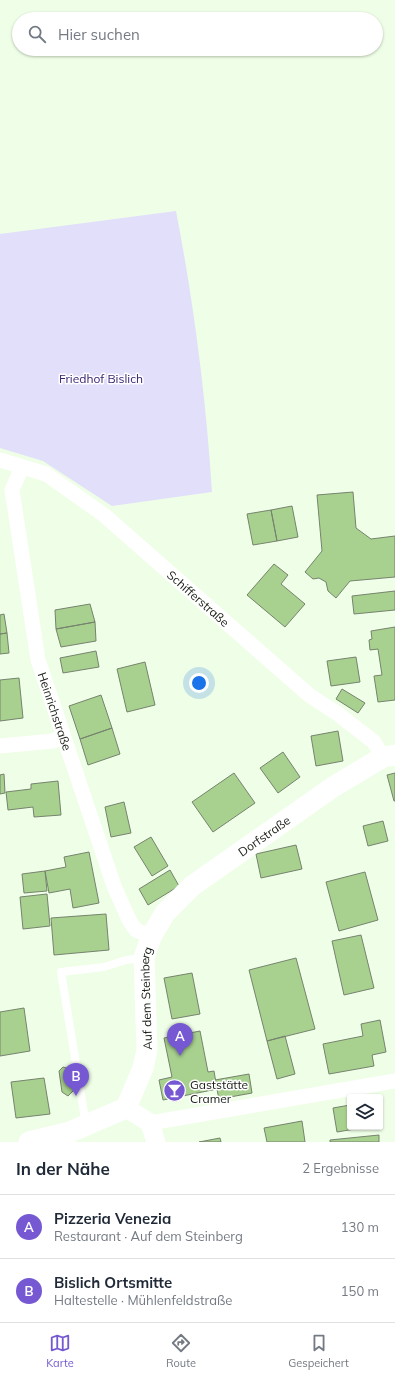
<!DOCTYPE html>
<html lang="de">
<meta charset="utf-8">
<style>
body{margin:0;font-family:Mulish,sans-serif;background:#f6f6f7;color:#1f2937}
.controls{position:absolute;right:12px;bottom:12px;display:grid;overflow:hidden;border-radius:4px;box-shadow:0 1px 3px #0004}
.controls button{width:36px;height:36px;display:grid;place-items:center;padding:0;border:0;border-bottom:1px solid #e0e1e3;background:#fff;color:#1f2937;font:20px sans-serif}
.you{position:absolute;left:199px;top:683px;width:14px;height:14px;margin:-10px;border:3px solid #fff;border-radius:50%;background:#1a73e8;box-shadow:0 0 0 6px #1a73e833}
.badge{display:grid;place-items:center;width:26px;height:26px;border-radius:50%;background:#7558d2;color:#fff;font-size:13px;font-weight:700}
.pin{position:absolute;translate:-50% -33px;filter:drop-shadow(0 1px 2px #0008)}
.pin::after{content:'';position:absolute;top:21px;width:14px;height:12px;background:inherit;clip-path:polygon(0 0,100% 0,50% 100%)}
.list{margin:0;padding:0;list-style:none}
h2{display:flex;justify-content:space-between;align-items:center;height:52px;margin:0;padding:0 16px;font-size:17px}
h2 small{font-size:13px;font-weight:400;color:#747a83}
.list li{display:grid;grid-template-columns:26px 1fr auto;gap:12px;align-items:center;box-sizing:border-box;height:64px;padding:0 16px;border-top:1px solid #e0e1e3}
.list b{display:block;font-size:15px;white-space:nowrap}
.list p{margin:0;font-size:13px;white-space:nowrap;color:#747a83}
.list em{font-size:13px;font-style:normal;color:#747a83}
.icon{flex:none;width:22px;height:22px;fill:none;stroke:currentColor;stroke-width:2;stroke-linecap:round;stroke-linejoin:round}
.map{position:relative;flex:none;width:395px;height:1142px;overflow:hidden}
.search{position:absolute;background:#fff;box-shadow:0 1px 3px #0004;left:12px;right:12px;top:12px;height:44px;display:flex;align-items:center;gap:10px;box-sizing:border-box;padding:0 14px;border-radius:22px;color:#747a83;font-size:15px}
.sheet{height:180px;background:#fff}
nav{display:flex;justify-content:space-around;align-items:center;box-sizing:border-box;height:56px;border-top:1px solid #e0e1e3;background:#fff;font-size:11px;color:#747a83}
nav a{display:grid;justify-items:center;gap:2px}
nav .on{color:#7558d2}
.map>svg:first-child{display:block}
.green{fill:#e2dffb}
.building{fill:#a8d18f;stroke:#76836e}
.lines{fill:none;stroke-linecap:round;stroke-linejoin:round}
.service{stroke:#fff;stroke-width:8}
.minor{stroke:#fff;stroke-width:15}
.tertiary{stroke:#fff;stroke-width:19}
.secondary{stroke:#fff;stroke-width:21}
.labels{text-anchor:middle;dominant-baseline:central;stroke-width:3;stroke-linejoin:round;paint-order:stroke}
.park-label{font-size:12px;fill:#3a2473;stroke:#fff}
.street-label{font-size:12px;fill:#181d15;stroke:#fff}
.poi-label{font-size:12px;fill:#181d15;stroke:#fff;text-anchor:start}
</style>
<div class="map">
<svg width="395" height="1142" viewBox="0 0 395 1142">
<rect width="100%" height="100%" fill="#effee6"/>
<path class="green" d="M176 211C194 304 206 398 212 492L112 506 43 461 0 448V234Z"/>
<path class="building" d="M353 492 356 528 371 539 395 536V577L350 581 336 598 328 591 326 582 319 578 313 579 305 572 322 551 317 495Z
M292 506 298 537 277 541 271 510Z
M271 510 277 541 253 545 247 514Z
M274 564 288 575 281 584 305 604 285 627 247 595Z
M395 591V610L354 614 352 596Z
M90 604 95 622 56 629 55 610Z
M4 614 7 633 0 634V615Z
M95 622 96 641 61 647 56 629Z
M395 627V700L378 702 374 676 382 675 378 649 370 650 369 640 372 639 371 631Z
M7 633 9 653 0 654V634Z
M96 651 99 667 63 673 60 658Z
M356 657 360 682 331 686 327 661Z
M145 662 155 705 127 712 117 669Z
M19 678 23 718 0 721V680Z
M342 689 365 703 358 713 336 699Z
M101 695 112 728 80 739 69 706Z
M112 728 120 754 88 765 80 739Z
M338 731 343 761 316 766 311 736Z
M283 752 300 777 278 793 260 768Z
M234 773 255 803 213 832 192 802Z
M395 773V801H394L387 775Z
M4 774 5 793 0 794V775Z
M58 781 61 815 34 817 33 807 8 810 6 792 31 789V784Z
M124 802 131 833 111 837 105 807Z
M383 821 388 841 368 846 363 826Z
M151 837 168 866 152 876 134 847Z
M296 845 302 869 261 878 256 854Z
M89 852 99 903 73 908 70 889 49 893 45 871 66 867 64 857Z
M170 870 179 886 148 905 139 889Z
M45 871 47 891 24 893 22 874Z
M365 872 378 920 339 931 326 882Z
M47 894 50 926 23 929 20 897Z
M106 914 109 950 54 955 51 918Z
M361 935 374 988 344 995 332 941Z
M296 958 315 1029 267 1041 249 970Z
M192 973 200 1014 172 1019 164 978Z
M24 1008 30 1051 0 1056V1012Z
M380 1020 386 1052 372 1055 374 1066 329 1074 323 1044 363 1036 361 1024Z
M200 1031 208 1072 214 1071 217 1089 163 1100 159 1080 172 1077 164 1038Z
M285 1036 295 1074 277 1079 267 1041Z
M63 1067 70 1069 74 1090 68 1096 62 1092 59 1071Z
M249 1074 252 1093 219 1099 215 1080Z
M44 1078 50 1114 16 1118 11 1082Z
M350 1105V1127H367L337 1132 333 1108Z
M302 1121 305 1142H267L264 1128Z
M379 1135V1142H330V1140Z
M220 1138 221 1142H199Z"/>
<g class="lines">
<path class="service" d="M86 1125 61 972 104 967 126 960 143 958"/>
<g class="minor">
<path id="s1" d="M0 460 46 474 104 515 309 695 338 714 374 742 383 757"/>
<path id="s2" d="M22 467 12 490 38 660 114 886 129 920 136 930 151 937"/>
<path d="M0 746 53 741 63 736"/>
<path d="M150 1123 395 1081"/>
</g>
<path class="tertiary" d="M126 1108 150 1123 156 1142"/>
<path class="secondary" id="s3" d="M29 1142 70 1132 126 1108 143 1068 147 1050 144 958 151 937 165 913 192 886 333 787 383 757 395 755"/>
</g>
<defs>
<symbol id="bar-disc" viewBox="-11 -11 22 22"><circle r="9.5" fill="#7558d2" stroke="#fff"/><path d="M-6-5H6L.8 .8V4.5H3.5V6h-7V4.5H-.8V.8Z" fill="#fff"/></symbol>
</defs>
<g fill-rule="evenodd">
<use href="#bar-disc" x="162" y="1078" width="25" height="25"/>
</g>
<g class="labels">
<g class="park-label">
<text x="101" y="378">Friedhof Bislich</text>
</g>
<g class="street-label">
<text stroke="none"><textPath href="#s1" startOffset="245">Schifferstraße</textPath></text>
<text stroke="none"><textPath href="#s2" startOffset="251">Heinrichstraße</textPath></text>
<text stroke="none"><textPath href="#s3" startOffset="433">Dorfstraße</textPath></text>
<text stroke="none"><textPath href="#s3" startOffset="217">Auf dem Steinberg</textPath></text>
</g>
<g class="poi-label">
<text x="190" y="1084">Gaststätte<tspan x="190" dy="14">Cramer</tspan></text>
</g>
</g>
</svg>
<div class="controls">
<button><svg class="icon" aria-label="layers" viewBox="0 0 24 24"><path d="M12 4l9 5-9 5-9-5zM3 14l9 5 9-5"/></svg></button>
</div>
<div class="you"></div>
<div class="pin badge" style="left:180px;top:1056px">A</div>
<div class="pin badge" style="left:76px;top:1096px">B</div>
<div class="search"><svg class="icon" aria-label="search" viewBox="0 0 24 24"><circle cx="10" cy="10" r="6"/><path d="M15 15l6 6"/></svg>Hier suchen</div>
</div>
<section class="sheet">
<h2>In der Nähe<small>2 Ergebnisse</small></h2>
<ul class="list">
<li><span class="badge">A</span><div><b>Pizzeria Venezia</b><p>Restaurant · Auf dem Steinberg</p></div><em>130 m</em></li>
<li><span class="badge">B</span><div><b>Bislich Ortsmitte</b><p>Haltestelle · Mühlenfeldstraße</p></div><em>150 m</em></li>
</ul>
</section>
<nav>
<a class="on"><svg class="icon" aria-label="map" viewBox="0 0 24 24"><path d="M3 6l6-2 6 2 6-2v14l-6 2-6-2-6 2zM9 4v14M15 6v14"/></svg>Karte</a>
<a><svg class="icon" aria-label="directions" viewBox="0 0 24 24"><path d="M12 3l9 9-9 9-9-9zM9 14v-3h6M13 9l2 2-2 2"/></svg>Route</a>
<a><svg class="icon" aria-label="saved" viewBox="0 0 24 24"><path d="M7 4h10v16l-5-4-5 4z"/></svg>Gespeichert</a>
</nav>
